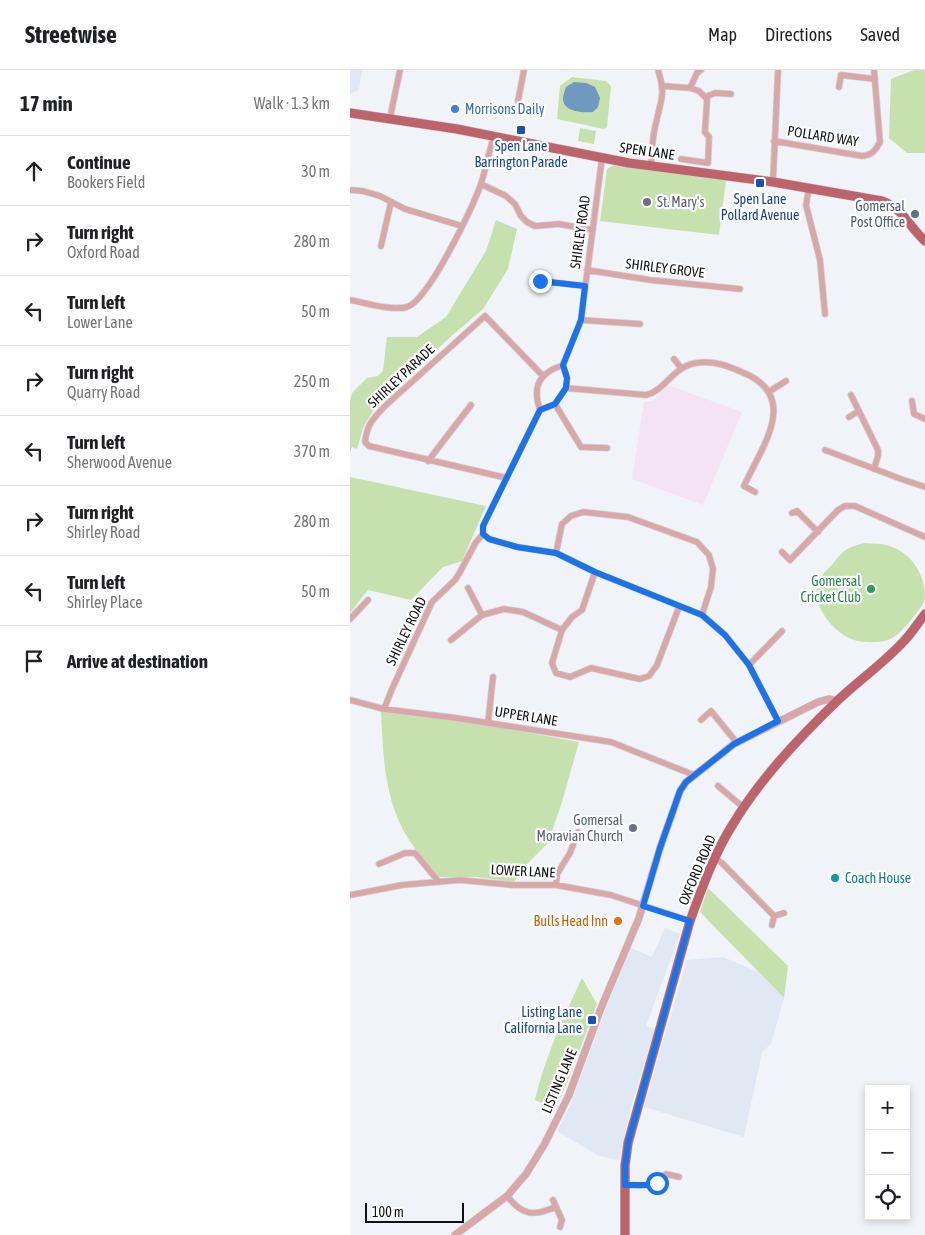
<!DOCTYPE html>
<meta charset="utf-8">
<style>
body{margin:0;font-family:"Asap Condensed",sans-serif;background:#f6f6f6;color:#202124}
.controls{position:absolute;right:15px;bottom:15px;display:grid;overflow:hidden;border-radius:0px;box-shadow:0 2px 8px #0003}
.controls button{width:45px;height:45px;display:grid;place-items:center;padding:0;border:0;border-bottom:1px solid #e0e0e0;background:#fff;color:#202124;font:25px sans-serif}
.scale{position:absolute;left:15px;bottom:12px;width:99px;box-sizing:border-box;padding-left:5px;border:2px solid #101113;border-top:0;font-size:14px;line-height:18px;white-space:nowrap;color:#101113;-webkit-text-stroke:4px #fff;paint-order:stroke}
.stop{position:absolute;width:15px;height:15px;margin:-11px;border:4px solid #1a73e8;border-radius:50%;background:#fff}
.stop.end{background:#1a73e8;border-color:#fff;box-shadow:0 1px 5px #0008}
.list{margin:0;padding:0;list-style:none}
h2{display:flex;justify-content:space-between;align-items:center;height:65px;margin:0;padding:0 20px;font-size:21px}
h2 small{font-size:16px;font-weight:400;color:#757577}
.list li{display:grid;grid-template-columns:32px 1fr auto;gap:15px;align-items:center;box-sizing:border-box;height:70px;padding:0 20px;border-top:1px solid #e0e0e0}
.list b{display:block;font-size:19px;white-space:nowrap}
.list p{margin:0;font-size:16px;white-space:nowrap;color:#757577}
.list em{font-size:16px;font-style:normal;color:#757577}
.icon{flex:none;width:28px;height:28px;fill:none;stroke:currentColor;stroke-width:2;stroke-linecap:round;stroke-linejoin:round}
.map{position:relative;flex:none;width:575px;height:1165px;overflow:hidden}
header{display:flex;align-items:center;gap:30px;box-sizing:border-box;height:70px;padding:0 25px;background:#fff;border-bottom:1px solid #e0e0e0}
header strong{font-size:24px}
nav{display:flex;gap:28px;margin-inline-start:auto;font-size:18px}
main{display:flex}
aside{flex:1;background:#fff}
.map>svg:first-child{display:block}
.built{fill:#e0e8f3}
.education{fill:#f4e3f5}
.green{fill:#c7e1ae}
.water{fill:#7099c0}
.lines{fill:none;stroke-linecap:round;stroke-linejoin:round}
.minor-casing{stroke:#cccfd3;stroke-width:7}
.tertiary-casing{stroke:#cccfd3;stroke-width:8}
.primary-casing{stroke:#cccfd3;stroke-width:10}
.minor{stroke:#daa7a9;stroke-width:5.5}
.tertiary{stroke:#daa7a9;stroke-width:7}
.primary{stroke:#bc636c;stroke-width:9}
.route{stroke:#1a73e8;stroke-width:6}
.shop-dot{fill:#3f7fe0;stroke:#fff;stroke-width:2}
.transit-dot{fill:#1a4fb4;stroke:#fff;stroke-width:2}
.worship-dot{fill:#6b7280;stroke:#fff;stroke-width:2}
.service-dot{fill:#5c6f8a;stroke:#fff;stroke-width:2}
.leisure-dot{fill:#2e9e5b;stroke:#fff;stroke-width:2}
.culture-dot{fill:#0f9aa8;stroke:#fff;stroke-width:2}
.food-dot{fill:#e8710a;stroke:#fff;stroke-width:2}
.labels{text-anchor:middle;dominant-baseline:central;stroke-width:4.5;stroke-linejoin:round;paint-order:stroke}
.shop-label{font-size:14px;fill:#366cbe;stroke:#fff;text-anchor:start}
.street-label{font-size:14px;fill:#101113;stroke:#fff}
.transit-label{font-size:14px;fill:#164399;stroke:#fff}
.worship-label{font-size:14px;fill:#5b616d;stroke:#fff;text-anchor:start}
.service-label{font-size:14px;fill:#4e5e75;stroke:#fff;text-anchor:end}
.leisure-label{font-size:14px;fill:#27864d;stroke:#fff;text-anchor:end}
.culture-label{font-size:14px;fill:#0d838f;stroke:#fff;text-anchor:start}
.food-label{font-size:14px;fill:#c56008;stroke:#fff;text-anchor:end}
</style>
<header>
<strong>Streetwise</strong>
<nav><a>Map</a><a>Directions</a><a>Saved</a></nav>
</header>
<main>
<aside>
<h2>17 min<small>Walk · 1.3 km</small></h2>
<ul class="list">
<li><svg class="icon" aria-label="ahead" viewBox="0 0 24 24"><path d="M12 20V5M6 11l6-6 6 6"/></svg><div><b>Continue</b><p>Bookers Field</p></div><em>30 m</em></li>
<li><svg class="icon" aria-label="right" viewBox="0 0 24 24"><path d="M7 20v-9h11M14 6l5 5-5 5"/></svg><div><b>Turn right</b><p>Oxford Road</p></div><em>280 m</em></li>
<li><svg class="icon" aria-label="left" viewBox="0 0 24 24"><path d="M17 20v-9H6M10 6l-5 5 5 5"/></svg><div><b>Turn left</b><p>Lower Lane</p></div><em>50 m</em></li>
<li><svg class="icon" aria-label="right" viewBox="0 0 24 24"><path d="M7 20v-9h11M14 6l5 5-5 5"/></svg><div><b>Turn right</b><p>Quarry Road</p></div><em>250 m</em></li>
<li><svg class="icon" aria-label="left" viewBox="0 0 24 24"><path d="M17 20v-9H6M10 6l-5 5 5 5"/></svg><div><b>Turn left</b><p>Sherwood Avenue</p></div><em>370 m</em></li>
<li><svg class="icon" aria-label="right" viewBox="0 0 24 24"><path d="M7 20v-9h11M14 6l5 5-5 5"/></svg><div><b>Turn right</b><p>Shirley Road</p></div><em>280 m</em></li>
<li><svg class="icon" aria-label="left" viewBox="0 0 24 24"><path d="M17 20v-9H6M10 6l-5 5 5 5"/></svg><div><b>Turn left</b><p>Shirley Place</p></div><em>50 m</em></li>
<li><svg class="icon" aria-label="arrive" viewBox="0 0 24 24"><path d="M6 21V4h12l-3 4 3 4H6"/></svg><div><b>Arrive at destination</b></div></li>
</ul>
</aside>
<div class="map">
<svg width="575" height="1165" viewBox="0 0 575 1165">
<rect width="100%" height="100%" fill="#f0f3f8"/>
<path class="built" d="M0 0H12L9 20 0 24Z
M315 858 330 864 296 956 305 959 282 1033 269 1090 249 1086 207 1061 221 1033 258 933 281 878 302 887Z
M373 887 408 902 434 928 421 974 412 982 394 1067 294 1037 337 890Z"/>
<path class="education" d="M318 315 392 342 353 435 282 409 294 332 303 331Z"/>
<path class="green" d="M564 0H575V83H557L539 68 541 9Z
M222 7 256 11 261 16 257 57 254 59 207 49 210 16Z
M230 58 246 61 244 74 228 71Z
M264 95 376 110 369 165 250 151 257 99Z
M146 150 167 159 158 199 133 239 97 270 23 341 13 358 7 379 2 377 0 382V331L2 323 17 308 28 306 33 301 37 267H67L96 247 136 181Z
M0 407 136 436 112 491 93 497 61 530 18 520 0 543Z
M514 473C521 474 529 473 536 475 560 481 575 502 575 528 573 536 566 543 561 550 555 557 547 567 538 570 528 573 514 573 504 570 483 563 459 533 469 511 471 505 477 500 481 496 493 481 495 478 514 473Z
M31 641 132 654 229 672 212 732 198 773 178 793 164 812 126 807H87C78 795 68 783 59 770 34 731 33 685 31 641Z
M358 818 438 896 434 928 350 842Z
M232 908 247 934 217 1013 205 1039 185 1030C195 987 213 948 232 908Z"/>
<path class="water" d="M224 12 236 13 245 17 250 28 248 37 243 42C234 43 213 42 213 29 213 25 215 20 216 17Z"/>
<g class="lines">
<defs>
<path id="minor" d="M313 16 340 18 347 3 351 0
M489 17 491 5 525 9
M355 27 365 23 381 24
M168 31 174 0
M40 48 50 0
M424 71 512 86C522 85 525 81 530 72L524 0
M331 89 358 93 359 67 355 62 357 29 349 21 340 18
M301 96C302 82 302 67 306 53 311 29 316 25 308 0
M423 112 428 0
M131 114 156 126 165 134 171 146 177 152 185 156 209 154 243 160
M459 117 456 135 470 190 475 244
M0 120 13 121 30 126 55 139 112 156
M31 176 41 132
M237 200 300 210 390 219
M190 211 235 216
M0 230C16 233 42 241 57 237 79 230 122 138 131 114 136 98 139 81 144 66
M231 250 290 254
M324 289 331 298
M216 318 296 325C315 321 322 297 346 293 364 290 378 296 394 303 451 327 411 378 394 416L405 422
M420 321 436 311
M501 325 528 380V386L524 399
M562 331 564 344 575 349
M205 334 231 377 257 378
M190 340C182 316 189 303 213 295
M499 347 509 341
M475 380 551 409 575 417
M78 391 121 335
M157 408 19 376 15 372C17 354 23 349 35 336L135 246 193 306
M442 443 447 441 468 462
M133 464 139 469 167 477 206 483 245 502 352 545 375 565 399 595 428 651
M432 482 440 490 488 440 495 436H505L575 467
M206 483 212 454 221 446 233 442 278 447 347 472 359 485 363 499 361 517 352 545
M245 502 232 540 222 547 212 560 202 593 206 603 220 607 241 598 290 609 299 606 307 595 329 537
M118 518 132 545 154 539 173 542 212 560
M0 549 18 530
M101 570 132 545
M399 595 432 561
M0 630 34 639 106 648 261 672 344 705
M34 639 42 619 82 532 105 510 110 502 126 472 133 464V456L190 340 205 334 216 318 217 308 213 295 231 250 252 88
M351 650 361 641 387 673
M138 653 143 607
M368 716 393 737
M365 788 372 793 424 846 434 843
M29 794 55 783H65L89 812
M206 815 207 804 220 783 228 762
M0 825 52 815 110 810 162 815H206L261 825 340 851
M422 855 424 846
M275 1115C292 1115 304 1119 316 1104L329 1107
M157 1126C172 1145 183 1147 205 1137
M203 1130 212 1150 210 1157"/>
<path id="tertiary" d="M105 1165 157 1126 176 1104 194 1075 219 1025 251 938 289 848 310 778 330 721 336 712 384 674 468 632 479 629 487 631"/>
<path id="primary" d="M0 43 107 59 279 93 423 112 532 131C554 139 559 157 575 171
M275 1165V1096L278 1073 340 851C352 818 364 784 383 754 410 709 448 669 486 632 508 611 534 593 554 571 562 563 568 553 575 544"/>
</defs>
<use href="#minor" class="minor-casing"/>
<use href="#tertiary" class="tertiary-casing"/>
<use href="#primary" class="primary-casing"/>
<use href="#minor" class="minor"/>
<use href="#tertiary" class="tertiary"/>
<use href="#primary" class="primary"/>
</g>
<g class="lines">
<path class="route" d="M190 211 235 216 231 250 213 295 217 308 216 318 205 334 190 340 133 456V464L139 469 167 477 206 483 245 502 352 545 375 565 399 595 428 651 384 674 336 712 330 721 310 778 293 836 340 851 278 1073 275 1096V1115H300L307 1113"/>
</g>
<circle class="shop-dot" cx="105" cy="39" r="5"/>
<g class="transit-dot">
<rect x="166" y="55" width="10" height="10" rx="2.5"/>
<rect x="405" y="108" width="10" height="10" rx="2.5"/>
<rect x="237" y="945" width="10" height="10" rx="2.5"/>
</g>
<g class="worship-dot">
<circle cx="297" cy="132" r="5"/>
<circle cx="283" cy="758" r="5"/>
</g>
<circle class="service-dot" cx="565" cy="144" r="5"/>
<circle class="leisure-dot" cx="521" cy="519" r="5"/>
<circle class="culture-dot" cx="485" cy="808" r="5"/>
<circle class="food-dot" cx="268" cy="851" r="5"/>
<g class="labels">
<g class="shop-label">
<text x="115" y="39">Morrisons Daily</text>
</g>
<g class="street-label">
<text transform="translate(473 66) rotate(9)">POLLARD WAY</text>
<text transform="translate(297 81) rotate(8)">SPEN LANE</text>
<text transform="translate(230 162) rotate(-82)">SHIRLEY ROAD</text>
<text transform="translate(315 198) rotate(7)">SHIRLEY GROVE</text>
<text transform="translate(51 306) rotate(-43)">SHIRLEY PARADE</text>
<text transform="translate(56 561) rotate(-64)">SHIRLEY ROAD</text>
<text transform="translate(176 646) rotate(9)">UPPER LANE</text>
<text transform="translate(347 800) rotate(-67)">OXFORD ROAD</text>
<text transform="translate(173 801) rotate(3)">LOWER LANE</text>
<text transform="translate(209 1011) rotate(-67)">LISTING LANE</text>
</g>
<g class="transit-label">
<text x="171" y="76">Spen Lane<tspan x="171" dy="16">Barrington Parade</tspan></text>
<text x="410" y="129">Spen Lane<tspan x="410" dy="16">Pollard Avenue</tspan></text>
<text x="232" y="942" text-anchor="end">Listing Lane<tspan x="232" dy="16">California Lane</tspan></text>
</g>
<g class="worship-label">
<text x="307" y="132">St. Mary's</text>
<text x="273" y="750" text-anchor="end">Gomersal<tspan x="273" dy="16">Moravian Church</tspan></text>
</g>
<g class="service-label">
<text x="555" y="136">Gomersal<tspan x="555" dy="16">Post Office</tspan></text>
</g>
<g class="leisure-label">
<text x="511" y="511">Gomersal<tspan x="511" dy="16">Cricket Club</tspan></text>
</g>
<g class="culture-label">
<text x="495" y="808">Coach House</text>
</g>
<g class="food-label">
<text x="258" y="851">Bulls Head Inn</text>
</g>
</g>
</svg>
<div class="controls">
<button>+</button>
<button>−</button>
<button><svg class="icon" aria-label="locate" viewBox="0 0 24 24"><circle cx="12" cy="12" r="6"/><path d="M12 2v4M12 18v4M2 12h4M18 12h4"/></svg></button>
</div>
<div class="scale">100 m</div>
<div class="stop" style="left:307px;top:1113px"></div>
<div class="stop end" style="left:190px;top:211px"></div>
</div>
</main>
